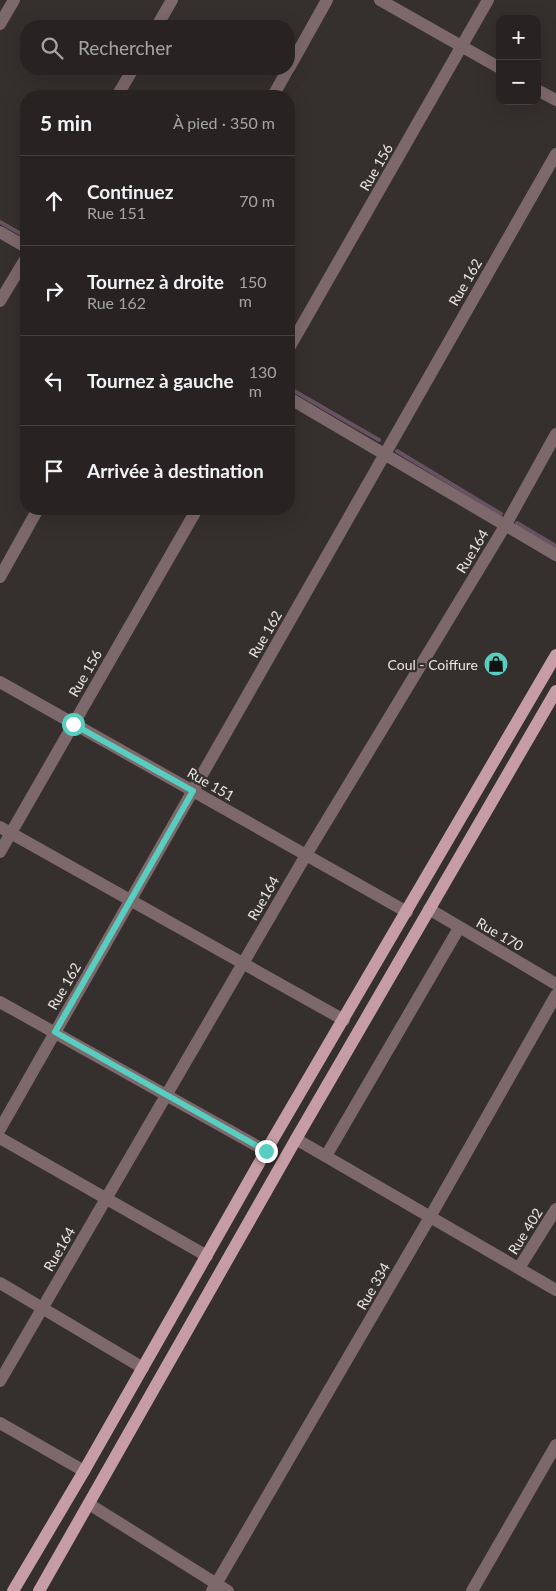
<!DOCTYPE html>
<html lang="fr">
<meta charset="utf-8">
<style>
body{margin:0;font-family:Lato,sans-serif;background:#342f2f;color:#f1f3f6}
.controls{position:absolute;right:15px;top:15px;display:grid;overflow:hidden;border-radius:10px;box-shadow:0 5px 20px #0002}
.controls button{width:45px;height:45px;display:grid;place-items:center;padding:0;border:0;border-bottom:1px solid #444040;background:#282322;color:#f1f3f6;font:25px sans-serif}
.stop{position:absolute;width:15px;height:15px;margin:-11px;border:4px solid #58cec0;border-radius:50%;background:#fff}
.stop.end{background:#58cec0;border-color:#fff;box-shadow:0 1px 5px #0008}
.list{margin:0;padding:0;list-style:none}
h2{display:flex;justify-content:space-between;align-items:center;height:65px;margin:0;padding:0 20px;font-size:21px}
h2 small{font-size:16px;font-weight:400;color:#a5a4a5}
.list li{display:grid;grid-template-columns:32px 1fr auto;gap:15px;align-items:center;box-sizing:border-box;height:90px;padding:0 20px;border-top:1px solid #444040}
.list b{display:block;font-size:19px;white-space:nowrap}
.list p{margin:0;font-size:16px;white-space:nowrap;color:#a5a4a5}
.list em{font-size:16px;font-style:normal;color:#a5a4a5}
.icon{flex:none;width:28px;height:28px;fill:none;stroke:currentColor;stroke-width:2;stroke-linecap:round;stroke-linejoin:round}
.map{position:relative;flex:none;width:556px;height:1591px;overflow:hidden}
.search{position:absolute;background:#282322;box-shadow:0 5px 20px #0002;left:20px;top:20px;width:275px;height:55px;display:flex;align-items:center;gap:12px;box-sizing:border-box;padding:0 18px;border-radius:20px;color:#a5a4a5;font-size:19px}
.panel{position:absolute;background:#282322;box-shadow:0 5px 20px #0002;left:20px;top:90px;width:275px;height:425px;border-radius:20px}
.map>svg:first-child{display:block}
.lines{fill:none;stroke-linecap:round;stroke-linejoin:round}
.stream{stroke:#685262;stroke-width:4}
.minor{stroke:#7d686b;stroke-width:12}
.major{stroke:#c79da5;stroke-width:12}
.route{stroke:#58cec0;stroke-width:6}
.labels{text-anchor:middle;dominant-baseline:central;stroke-width:4.5;stroke-linejoin:round;paint-order:stroke}
.street-label{font-size:14px;fill:#e9e6e5;stroke:#352f2e}
.poi-label{font-size:14px;fill:#e9e6e5;stroke:#352f2e;text-anchor:end}
</style>
<div class="map">
<svg width="556" height="1591" viewBox="0 0 556 1591">
<rect width="100%" height="100%" fill="#352f2e"/>
<g class="lines">
<path class="stream" d="M0 222 23 235
M289 388 379 440
M397 451 501 514
M517 523 556 546"/>
<path class="minor" d="M380 0 500 68
M0 24 14 0
M157 26 172 0
M289 68 327 0
M537 90 556 100
M117 96 133 69
M273 96 288 69
M0 232 26 247
M0 301 26 258
M289 348 488 0
M289 398 556 555
M0 577 38 509
M0 682 407 912
M0 827 344 1020
M0 852 197 509
M429 909 556 984
M0 1002 266 1151
M0 1129 556 154
M0 1138 207 1256
M296 1139 556 1290
M326 1156 459 928
M519 1268 556 1209
M0 1283 143 1368
M0 1381 306 855 505 526 556 434
M0 1423 84 1471
M89 1504 228 1591
M212 1591 430 1217 556 995
M472 1591 556 1445"/>
<path class="major" d="M13 1591 84 1471 266 1151 556 655
M39 1591 296 1139 556 691"/>
</g>
<g class="lines">
<path class="route" d="M73 724 193 791 55 1032 266 1151"/>
</g>
<defs>
<symbol id="shop-disc" viewBox="-11 -11 22 22"><circle r="9.5" fill="#58cec0" stroke="#352f2e"/><path d="M-5-2.5h2.3a2.7 3.5 0 0 1 5.4 0H5L5.5 6h-11ZM-1.5-2.5h3a1.5 2.3 0 0 0-3 0Z" fill="#111"/></symbol>
</defs>
<g fill-rule="evenodd">
<use href="#shop-disc" x="482" y="650" width="28" height="28"/>
</g>
<g class="labels">
<g class="street-label">
<text transform="translate(376 167) rotate(-60)">Rue 156</text>
<text transform="translate(465 282) rotate(-60)">Rue 162</text>
<text transform="translate(472 551) rotate(-59)">Rue164</text>
<text transform="translate(265 634) rotate(-60)">Rue 162</text>
<text transform="translate(85 673) rotate(-60)">Rue 156</text>
<text transform="translate(211 784) rotate(30)">Rue 151</text>
<text transform="translate(263 898) rotate(-60)">Rue164</text>
<text transform="translate(500 934) rotate(30)">Rue 170</text>
<text transform="translate(64 986) rotate(-60)">Rue 162</text>
<text transform="translate(525 1231) rotate(-58)">Rue 402</text>
<text transform="translate(59 1249) rotate(-60)">Rue164</text>
<text transform="translate(373 1286) rotate(-60)">Rue 334</text>
</g>
<g class="poi-label">
<text x="478" y="664">Coul - Coiffure</text>
</g>
</g>
</svg>
<div class="controls">
<button>+</button>
<button>−</button>
</div>
<div class="stop" style="left:73px;top:724px"></div>
<div class="stop end" style="left:266px;top:1151px"></div>
<div class="search"><svg class="icon" aria-label="search" viewBox="0 0 24 24"><circle cx="10" cy="10" r="6"/><path d="M15 15l6 6"/></svg>Rechercher</div>
<section class="panel">
<h2>5 min<small>À pied · 350 m</small></h2>
<ul class="list">
<li><svg class="icon" aria-label="ahead" viewBox="0 0 24 24"><path d="M12 20V5M6 11l6-6 6 6"/></svg><div><b>Continuez</b><p>Rue 151</p></div><em>70 m</em></li>
<li><svg class="icon" aria-label="right" viewBox="0 0 24 24"><path d="M7 20v-9h11M14 6l5 5-5 5"/></svg><div><b>Tournez à droite</b><p>Rue 162</p></div><em>150 m</em></li>
<li><svg class="icon" aria-label="left" viewBox="0 0 24 24"><path d="M17 20v-9H6M10 6l-5 5 5 5"/></svg><div><b>Tournez à gauche</b></div><em>130 m</em></li>
<li><svg class="icon" aria-label="arrive" viewBox="0 0 24 24"><path d="M6 21V4h12l-3 4 3 4H6"/></svg><div><b>Arrivée à destination</b></div></li>
</ul>
</section>
</div>
